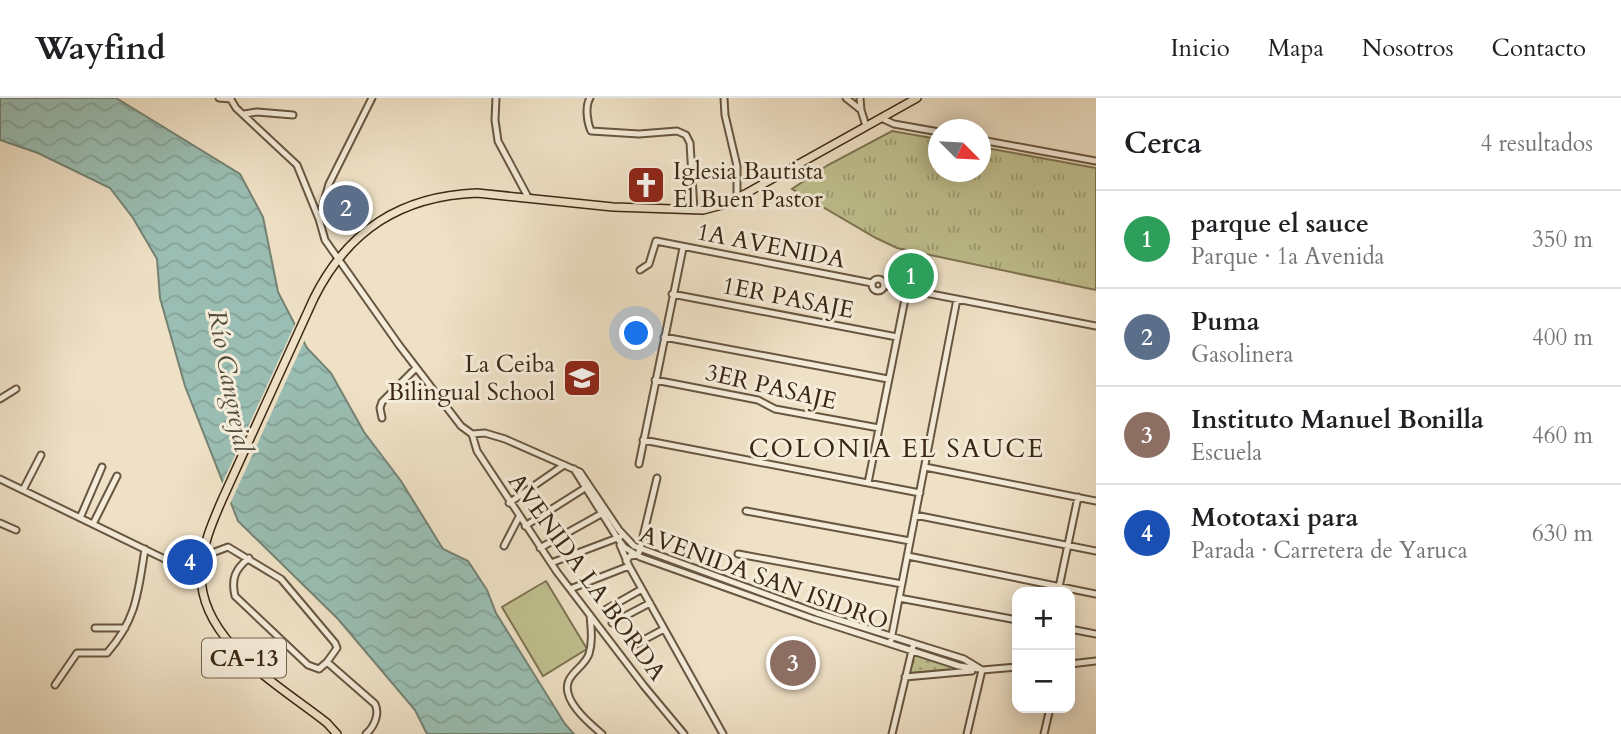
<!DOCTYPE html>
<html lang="es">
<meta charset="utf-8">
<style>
body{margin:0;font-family:Cardo,serif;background:#f2f2f2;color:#202124}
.controls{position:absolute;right:21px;bottom:21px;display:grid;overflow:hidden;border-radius:14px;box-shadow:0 4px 18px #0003}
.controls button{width:63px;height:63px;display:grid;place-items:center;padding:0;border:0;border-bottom:2px solid #e0e0e0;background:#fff;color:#202124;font:35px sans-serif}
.compass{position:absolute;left:928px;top:21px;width:63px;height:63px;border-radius:50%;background:#fff;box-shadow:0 4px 18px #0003;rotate:114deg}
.you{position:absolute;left:637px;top:236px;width:24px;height:24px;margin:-18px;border:5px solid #fff;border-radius:50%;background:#1a73e8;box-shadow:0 0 0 10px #1a73e833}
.badge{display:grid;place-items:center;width:46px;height:46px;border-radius:50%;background:#8f2418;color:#fff;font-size:23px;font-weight:700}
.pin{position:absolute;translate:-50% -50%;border:4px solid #fff;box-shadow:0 2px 7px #0006}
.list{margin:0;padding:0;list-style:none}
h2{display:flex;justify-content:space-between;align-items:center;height:91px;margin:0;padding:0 28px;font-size:30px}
h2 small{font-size:23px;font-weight:400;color:#757577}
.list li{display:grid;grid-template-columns:46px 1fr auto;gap:21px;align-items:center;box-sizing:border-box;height:98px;padding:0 28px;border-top:2px solid #e0e0e0}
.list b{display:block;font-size:26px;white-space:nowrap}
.list p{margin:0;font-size:23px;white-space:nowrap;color:#757577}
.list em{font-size:23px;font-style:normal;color:#757577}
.map{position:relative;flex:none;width:1096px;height:636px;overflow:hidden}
header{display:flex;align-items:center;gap:42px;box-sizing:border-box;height:98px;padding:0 35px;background:#fff;border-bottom:2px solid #e0e0e0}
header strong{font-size:33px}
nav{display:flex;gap:38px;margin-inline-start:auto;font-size:24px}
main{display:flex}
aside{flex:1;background:#fff}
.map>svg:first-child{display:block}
.grass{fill:url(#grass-tufts);stroke:#7e7452;stroke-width:2}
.park{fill:url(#park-dots);stroke:#7e7452;stroke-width:2}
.pitch{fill:#c1c190;stroke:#7e7452;stroke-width:2}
.water{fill:url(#water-waves);stroke:#748273;stroke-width:2}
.pier{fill:#efe1c6}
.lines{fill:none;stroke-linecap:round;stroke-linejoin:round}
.minor-casing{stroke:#675640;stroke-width:9}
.major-casing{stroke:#3a2714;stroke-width:10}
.minor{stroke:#f5ecda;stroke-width:5}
.major{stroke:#efe1c6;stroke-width:7}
.labels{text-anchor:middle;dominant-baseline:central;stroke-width:6;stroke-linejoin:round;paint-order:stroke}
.shield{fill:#f5ecda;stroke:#72624f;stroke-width:2}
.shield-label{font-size:23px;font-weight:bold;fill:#3a2714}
.poi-label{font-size:24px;fill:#3a2714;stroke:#f5ecda;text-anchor:start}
.street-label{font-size:24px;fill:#3a2714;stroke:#f5ecda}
.water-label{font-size:26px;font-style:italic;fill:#524d3c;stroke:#f5ecda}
.neighbourhood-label{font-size:26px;letter-spacing:2px;fill:#3a2714;stroke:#f5ecda}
</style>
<header>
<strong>Wayfind</strong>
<nav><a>Inicio</a><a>Mapa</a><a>Nosotros</a><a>Contacto</a></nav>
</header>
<main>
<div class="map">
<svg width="1096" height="636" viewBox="0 0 1096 636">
<defs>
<pattern id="grass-tufts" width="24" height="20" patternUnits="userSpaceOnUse" patternTransform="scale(1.75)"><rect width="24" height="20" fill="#c1c190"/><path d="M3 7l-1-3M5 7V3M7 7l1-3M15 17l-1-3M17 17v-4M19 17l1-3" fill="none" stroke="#9e9d74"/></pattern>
<pattern id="park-dots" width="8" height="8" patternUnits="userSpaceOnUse" patternTransform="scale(1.75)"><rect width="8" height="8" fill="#c1c190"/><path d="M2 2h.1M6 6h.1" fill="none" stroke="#9e9d74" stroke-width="1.8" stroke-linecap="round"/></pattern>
<pattern id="water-waves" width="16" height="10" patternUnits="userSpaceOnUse" patternTransform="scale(1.75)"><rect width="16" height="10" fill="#9abeb3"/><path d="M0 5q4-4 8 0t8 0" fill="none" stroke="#85a399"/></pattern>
</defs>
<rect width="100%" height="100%" fill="#efe1c6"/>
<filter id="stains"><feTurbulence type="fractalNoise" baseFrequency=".00286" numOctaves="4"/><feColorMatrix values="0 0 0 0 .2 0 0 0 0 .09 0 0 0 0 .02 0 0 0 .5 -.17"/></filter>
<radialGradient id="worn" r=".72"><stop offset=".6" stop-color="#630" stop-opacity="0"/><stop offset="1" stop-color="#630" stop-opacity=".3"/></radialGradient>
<path class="grass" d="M892 33 938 41 939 74H981V49L1096 70V192L897 150 876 140 792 91 828 67Z"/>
<path class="park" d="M914 556 962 571 909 575Z"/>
<path class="pitch" d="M546 483 587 551 543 578 502 509Z"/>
<path class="water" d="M0 0H116L240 76 263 119 278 194 307 250 331 275 364 334 401 383 443 451 468 463 487 492 496 515 565 626 574 636H427L415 612 338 521 238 423 185 288 160 200 157 161 133 120 110 90 38 55 0 42Z"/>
<path class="pier" d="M297 222 306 239 230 406 221 388Z"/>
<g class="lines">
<defs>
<path id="minor" d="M219 0 231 1
M230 0 236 10 297 67 319 121 325 142 399 247 461 328 472 336 485 335 505 341 580 374 619 432 634 448 817 515 964 561 982 572
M496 0 495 22 498 43 528 99
M590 0C585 8 587 24 591 33L639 36 677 33 686 37 690 45 694 112
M724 0 725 17 737 68V99
M846 0 861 12
M860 0 861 12 866 28
M244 16 257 14 293 17
M881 20 894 26 939 34
M981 42 1096 63
M319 121 329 86 372 0
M640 172 649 166 656 143 872 185
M872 187a6 6 0 1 1 12 0a6 6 0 1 1-12 0Z
M884 187 1096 228
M672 196 897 239
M664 239 888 281
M655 282 758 302 775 311 879 330
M0 301 16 291
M382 320 380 310 382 304 416 270
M472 336 477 353 557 474 644 588 684 636
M643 342 920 395
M639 366 683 150
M925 369 1096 403
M574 371 618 441 624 449 640 459 814 521 959 568 979 571
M0 381 179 468 201 472
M868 385 907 191
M23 392 41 357
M509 405 564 367
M746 413 910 443
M915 417 1096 453
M80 420 102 369
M0 425 16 432
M93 426 117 378
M525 428 585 390
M620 447 629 468 723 636
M504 448 519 419
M540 450 601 416
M203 454 212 455 228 449 281 481 335 545 337 550 327 564 319 571 308 567 235 498C231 481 235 471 249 460
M738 456 902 486
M908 458 1096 496
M626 463 630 458 638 457 640 451 657 380
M551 465 620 439
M570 491 629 468
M1058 494 1078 399
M899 500 1017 522
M605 512 642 491
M590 517C591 530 593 543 589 556 585 567 574 572 569 582 560 601 589 625 602 636
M612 525 650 505
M95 530H125
M1070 531 1096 536
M891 542 957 201
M636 546 664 531
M327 564 375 606C380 616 374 629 366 636
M1070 566 1096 563
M982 572 1017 569
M905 579 972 573
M55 587 77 555H107C137 521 138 494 145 451
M892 636 913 548
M967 636 982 572
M1044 636 1050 610"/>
<path id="major" d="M337 636 327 625C279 587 199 543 201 474 202 448 212 425 222 402L314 200C348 132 401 98 477 95L613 109 703 112 722 107 745 96 917 0"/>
</defs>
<use href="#minor" class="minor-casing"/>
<use href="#major" class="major-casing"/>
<use href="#minor" class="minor"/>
<use href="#major" class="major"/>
</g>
<defs>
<symbol id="church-square" viewBox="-11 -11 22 22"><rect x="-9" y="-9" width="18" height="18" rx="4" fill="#8f2418" stroke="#f5ecda"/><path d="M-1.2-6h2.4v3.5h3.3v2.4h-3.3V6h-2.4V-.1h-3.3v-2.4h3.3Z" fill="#fff"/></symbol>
<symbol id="school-square" viewBox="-11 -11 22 22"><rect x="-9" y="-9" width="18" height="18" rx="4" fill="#8f2418" stroke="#f5ecda"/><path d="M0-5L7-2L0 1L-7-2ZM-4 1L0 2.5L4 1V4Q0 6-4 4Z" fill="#fff"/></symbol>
</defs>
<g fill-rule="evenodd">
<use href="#church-square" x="624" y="65" width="44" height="44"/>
<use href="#school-square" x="560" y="258" width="44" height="44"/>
</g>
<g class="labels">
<rect class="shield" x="202" y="540.5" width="84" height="39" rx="5"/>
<g class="shield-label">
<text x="244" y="560">CA-13</text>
</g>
<g class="poi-label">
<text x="673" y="73">Iglesia Bautista<tspan x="673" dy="28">El Buen Pastor</tspan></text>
<text x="555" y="266" text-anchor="end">La Ceiba<tspan x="555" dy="28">Bilingual School</tspan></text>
</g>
<g class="street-label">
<text transform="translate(771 148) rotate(11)">1A AVENIDA</text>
<text transform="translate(788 200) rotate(11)">1ER PASAJE</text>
<text transform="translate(771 289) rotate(13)">3ER PASAJE</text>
<text transform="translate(587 479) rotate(54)">AVENIDA LA BORDA</text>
<text transform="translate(764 480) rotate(20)">AVENIDA SAN ISIDRO</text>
</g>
<g class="water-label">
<text transform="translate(230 283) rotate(79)">Río Cangrejal</text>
</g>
<g class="neighbourhood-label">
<text x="897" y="350">COLONIA EL SAUCE</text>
</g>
</g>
<rect width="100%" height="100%" filter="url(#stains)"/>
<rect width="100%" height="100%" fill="url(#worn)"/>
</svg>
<div class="controls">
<button>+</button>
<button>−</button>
</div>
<svg class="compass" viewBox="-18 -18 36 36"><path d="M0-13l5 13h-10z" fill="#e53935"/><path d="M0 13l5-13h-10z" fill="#757577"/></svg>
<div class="you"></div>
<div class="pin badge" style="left:911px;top:178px;background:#2e9e5b">1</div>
<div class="pin badge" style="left:346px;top:110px;background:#5c6f8a">2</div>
<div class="pin badge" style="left:793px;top:565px;background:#8d6e63">3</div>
<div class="pin badge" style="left:190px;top:464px;background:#1a4fb4">4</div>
</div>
<aside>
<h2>Cerca<small>4 resultados</small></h2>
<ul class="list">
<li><span class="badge" style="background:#2e9e5b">1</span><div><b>parque el sauce</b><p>Parque · 1a Avenida</p></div><em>350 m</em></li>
<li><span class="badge" style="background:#5c6f8a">2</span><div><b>Puma</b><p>Gasolinera</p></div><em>400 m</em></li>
<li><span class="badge" style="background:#8d6e63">3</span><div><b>Instituto Manuel Bonilla</b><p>Escuela</p></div><em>460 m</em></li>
<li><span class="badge" style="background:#1a4fb4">4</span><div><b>Mototaxi para</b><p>Parada · Carretera de Yaruca</p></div><em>630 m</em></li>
</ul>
</aside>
</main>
